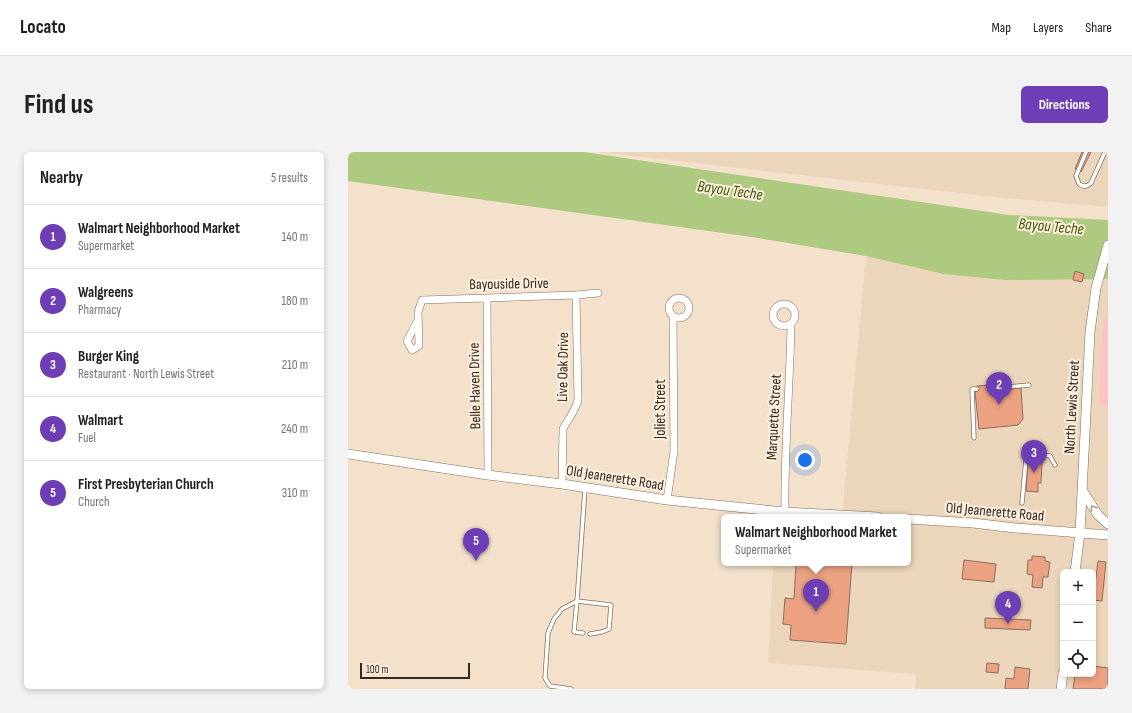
<!DOCTYPE html>
<meta charset="utf-8">
<style>
body{margin:0;font-family:"Sofia Sans Condensed",sans-serif;background:#f2f2f2;color:#202124}
.controls{position:absolute;right:12px;bottom:12px;display:grid;overflow:hidden;border-radius:6px;box-shadow:0 2px 6px #0003}
.controls button{width:36px;height:36px;display:grid;place-items:center;padding:0;border:0;border-bottom:1px solid #e0e0e0;background:#fff;color:#202124;font:20px sans-serif}
.scale{position:absolute;left:12px;bottom:10px;width:110px;box-sizing:border-box;padding-left:4px;border:2px solid #312a22;border-top:0;font-size:11px;line-height:14px;white-space:nowrap;color:#312a22;-webkit-text-stroke:3px #feefde;paint-order:stroke}
.you{position:absolute;left:457px;top:308px;width:14px;height:14px;margin:-10px;border:3px solid #fff;border-radius:50%;background:#1a73e8;box-shadow:0 0 0 6px #1a73e833}
.badge{display:grid;place-items:center;width:26px;height:26px;border-radius:50%;background:#6d3eb5;color:#fff;font-size:13px;font-weight:700}
.pin{position:absolute;translate:-50% -33px;filter:drop-shadow(0 1px 2px #0008)}
.pin::after{content:'';position:absolute;top:21px;width:14px;height:12px;background:inherit;clip-path:polygon(0 0,100% 0,50% 100%)}
.popup{position:absolute;left:373px;top:362px;width:190px;height:52px;box-sizing:border-box;display:grid;place-content:center;border-radius:6px;background:#fff;filter:drop-shadow(0 1px 3px #0005);font-size:13px;white-space:nowrap;color:#757577}
.popup b{font-size:15px;color:#202124}
.popup::after{content:'';position:absolute;left:50%;top:100%;margin-left:-8px;border:8px solid transparent;border-top-color:#fff}
.list{margin:0;padding:0;list-style:none}
h2{display:flex;justify-content:space-between;align-items:center;height:52px;margin:0;padding:0 16px;font-size:17px}
h2 small{font-size:13px;font-weight:400;color:#757577}
.list li{display:grid;grid-template-columns:26px 1fr auto;gap:12px;align-items:center;box-sizing:border-box;height:64px;padding:0 16px;border-top:1px solid #e0e0e0}
.list b{display:block;font-size:15px;white-space:nowrap}
.list p{margin:0;font-size:13px;white-space:nowrap;color:#757577}
.list em{font-size:13px;font-style:normal;color:#757577}
.icon{flex:none;width:22px;height:22px;fill:none;stroke:currentColor;stroke-width:2;stroke-linecap:round;stroke-linejoin:round}
.map{position:relative;flex:none;width:760px;height:537px;overflow:hidden;border-radius:6px}
header{display:flex;align-items:center;gap:24px;box-sizing:border-box;height:56px;padding:0 20px;background:#fff;border-bottom:1px solid #e0e0e0}
header strong{font-size:19px}
nav{display:flex;gap:22px;margin-inline-start:auto;font-size:14px}
.intro{display:flex;align-items:center;justify-content:space-between;box-sizing:border-box;height:96px;padding:0 24px}
h1{margin:0;font-size:28px}
.button{padding:10px 18px;border-radius:6px;background:#6d3eb5;color:#fff;font-size:14px;font-weight:700}
main{display:flex;gap:24px;padding:0 24px}
aside{flex:1;background:#fff;border-radius:6px;box-shadow:0 2px 6px #0003}
.map>svg:first-child{display:block}
.built{fill:#ecd6bb;fill-rule:evenodd}
.green{fill:#fdc3c4}
.water{fill:#aec980}
.building{fill:#eca180;stroke:#866e64}
.lines{fill:none;stroke-linecap:round;stroke-linejoin:round}
.service-casing{stroke:#81715e;stroke-width:5}
.minor-casing{stroke:#81715e;stroke-width:8}
.secondary-casing{stroke:#81715e;stroke-width:10}
.service{stroke:#fff;stroke-width:3.5}
.minor{stroke:#fff;stroke-width:7}
.secondary{stroke:#fff;stroke-width:9}
.oneway{stroke:#a29f9c}
.labels{text-anchor:middle;dominant-baseline:central;stroke-width:4;stroke-linejoin:round;paint-order:stroke}
.street-label{font-size:15px;fill:#312a22;stroke:#feefde}
.water-label{font-size:16px;font-style:italic;fill:#405602;stroke:#feefde}
</style>
<header>
<strong>Locato</strong>
<nav><a>Map</a><a>Layers</a><a>Share</a></nav>
</header>
<div class="intro"><h1>Find us</h1><a class="button">Directions</a></div>
<main>
<aside>
<h2>Nearby<small>5 results</small></h2>
<ul class="list">
<li><span class="badge">1</span><div><b>Walmart Neighborhood Market</b><p>Supermarket</p></div><em>140 m</em></li>
<li><span class="badge">2</span><div><b>Walgreens</b><p>Pharmacy</p></div><em>180 m</em></li>
<li><span class="badge">3</span><div><b>Burger King</b><p>Restaurant · North Lewis Street</p></div><em>210 m</em></li>
<li><span class="badge">4</span><div><b>Walmart</b><p>Fuel</p></div><em>240 m</em></li>
<li><span class="badge">5</span><div><b>First Presbyterian Church</b><p>Church</p></div><em>310 m</em></li>
</ul>
</aside>
<div class="map">
<svg width="760" height="537" viewBox="0 0 760 537">
<rect width="100%" height="100%" fill="#f3e1cc"/>
<path class="built" d="M250 0H760V55L655 46Z
M518 104 760 124V537H567L568 522 420 511 425 411H560V365H427V358L494 363ZM715 420H745V522H715Z"/>
<path class="green" d="M760 146V255L755 254 751 251 752 200Z"/>
<path class="water" d="M0 0H236L661 63 760 68V127L657 128 596 122 518 104 404 85 0 29Z"/>
<path class="building" d="M734 0H743L733 20 727 17Z
M727 119 736 122 734 130 725 128Z
M640 233V239L673 236 675 267 670 273 631 277 627 240 629 239V234Z
M680 310 694 311 693 331H690V340L678 339Z
M684 404 697 405V409L702 410 700 425H695L694 436 684 435 685 423 679 422 680 408H684Z
M616 408 648 412 646 430 614 427Z
M750 409 758 410 754 449 745 448Z
M448 411H504L498 492 442 488 443 473 435 472 437 446 446 447Z
M637 466 683 468 682 478 637 476Z
M639 511 651 512 650 521 638 520Z
M745 514 760 516V537H725L727 522H745Z
M667 515 682 517 680 537H657L658 526 666 527Z"/>
<g class="lines">
<defs>
<path id="service" d="M738 0 728 24 731 32C735 35 739 35 743 31L757 0
M640 237 681 233
M626 286 624 237H629
M674 351 678 307 686 302 702 304 707 313
M235 481 226 480 229 449 263 453 261 477 254 480 242 482
M223 537 202 534 197 526 200 481 206 467 214 457 229 449 237 337"/>
<path id="minor" d="M321 156a10 10 0 1 1 20 0a10 10 0 1 1-20 0Z
M139 146 140 323
M425 163a11 11 0 1 1 22 0a11 11 0 1 1-22 0Z
M69 170 59 189 64 198 71 194 70 160 74 148 228 143 250 141
M214 332 215 277C220 267 227 260 230 248L228 143
M319 348 326 299 325 165
M437 360C436 297 442 234 443 172"/>
<path id="secondary" d="M0 302 140 323 214 332 319 348 437 360 530 365
M734 338 750 363 760 372
M560 367 625 371 667 376 760 383
M727 420 732 381 742 180 748 136 760 93
M713 537 715 521"/>
</defs>
<use href="#service" class="service-casing"/>
<use href="#minor" class="minor-casing"/>
<use href="#secondary" class="secondary-casing"/>
<use href="#service" class="service"/>
<use href="#minor" class="minor"/>
<use href="#secondary" class="secondary"/>
</g>
<defs><path id="oneway-chevron" d="M-2-3.5L2.5 0L-2 3.5" fill="none" stroke-width="1.6" stroke-linecap="round" stroke-linejoin="round"/></defs>
<use class="oneway" href="#oneway-chevron" transform="translate(745 356) rotate(-122)"/>
<g class="labels">
<g class="street-label">
<text transform="translate(161 132) rotate(-1)">Bayouside Drive</text>
<text transform="translate(215 215) rotate(-89)">Live Oak Drive</text>
<text transform="translate(127 234) rotate(-91)">Belle Haven Drive</text>
<text transform="translate(724 255) rotate(-87)">North Lewis Street</text>
<text transform="translate(312 257) rotate(-90)">Joliet Street</text>
<text transform="translate(426 265) rotate(-87)">Marquette Street</text>
<text transform="translate(267 326) rotate(9)">Old Jeanerette Road</text>
<text transform="translate(647 360) rotate(5)">Old Jeanerette Road</text>
</g>
<g class="water-label">
<text transform="translate(382 39) rotate(8)">Bayou Teche</text>
<text transform="translate(703 75) rotate(5)">Bayou Teche</text>
</g>
</g>
</svg>
<div class="controls">
<button>+</button>
<button>−</button>
<button><svg class="icon" aria-label="locate" viewBox="0 0 24 24"><circle cx="12" cy="12" r="6"/><path d="M12 2v4M12 18v4M2 12h4M18 12h4"/></svg></button>
</div>
<div class="scale">100 m</div>
<div class="you"></div>
<div class="pin badge" style="left:468px;top:460px">1</div>
<div class="popup"><b>Walmart Neighborhood Market</b>Supermarket</div>
<div class="pin badge" style="left:651px;top:253px">2</div>
<div class="pin badge" style="left:686px;top:321px">3</div>
<div class="pin badge" style="left:660px;top:472px">4</div>
<div class="pin badge" style="left:128px;top:409px">5</div>
</div>
</main>
